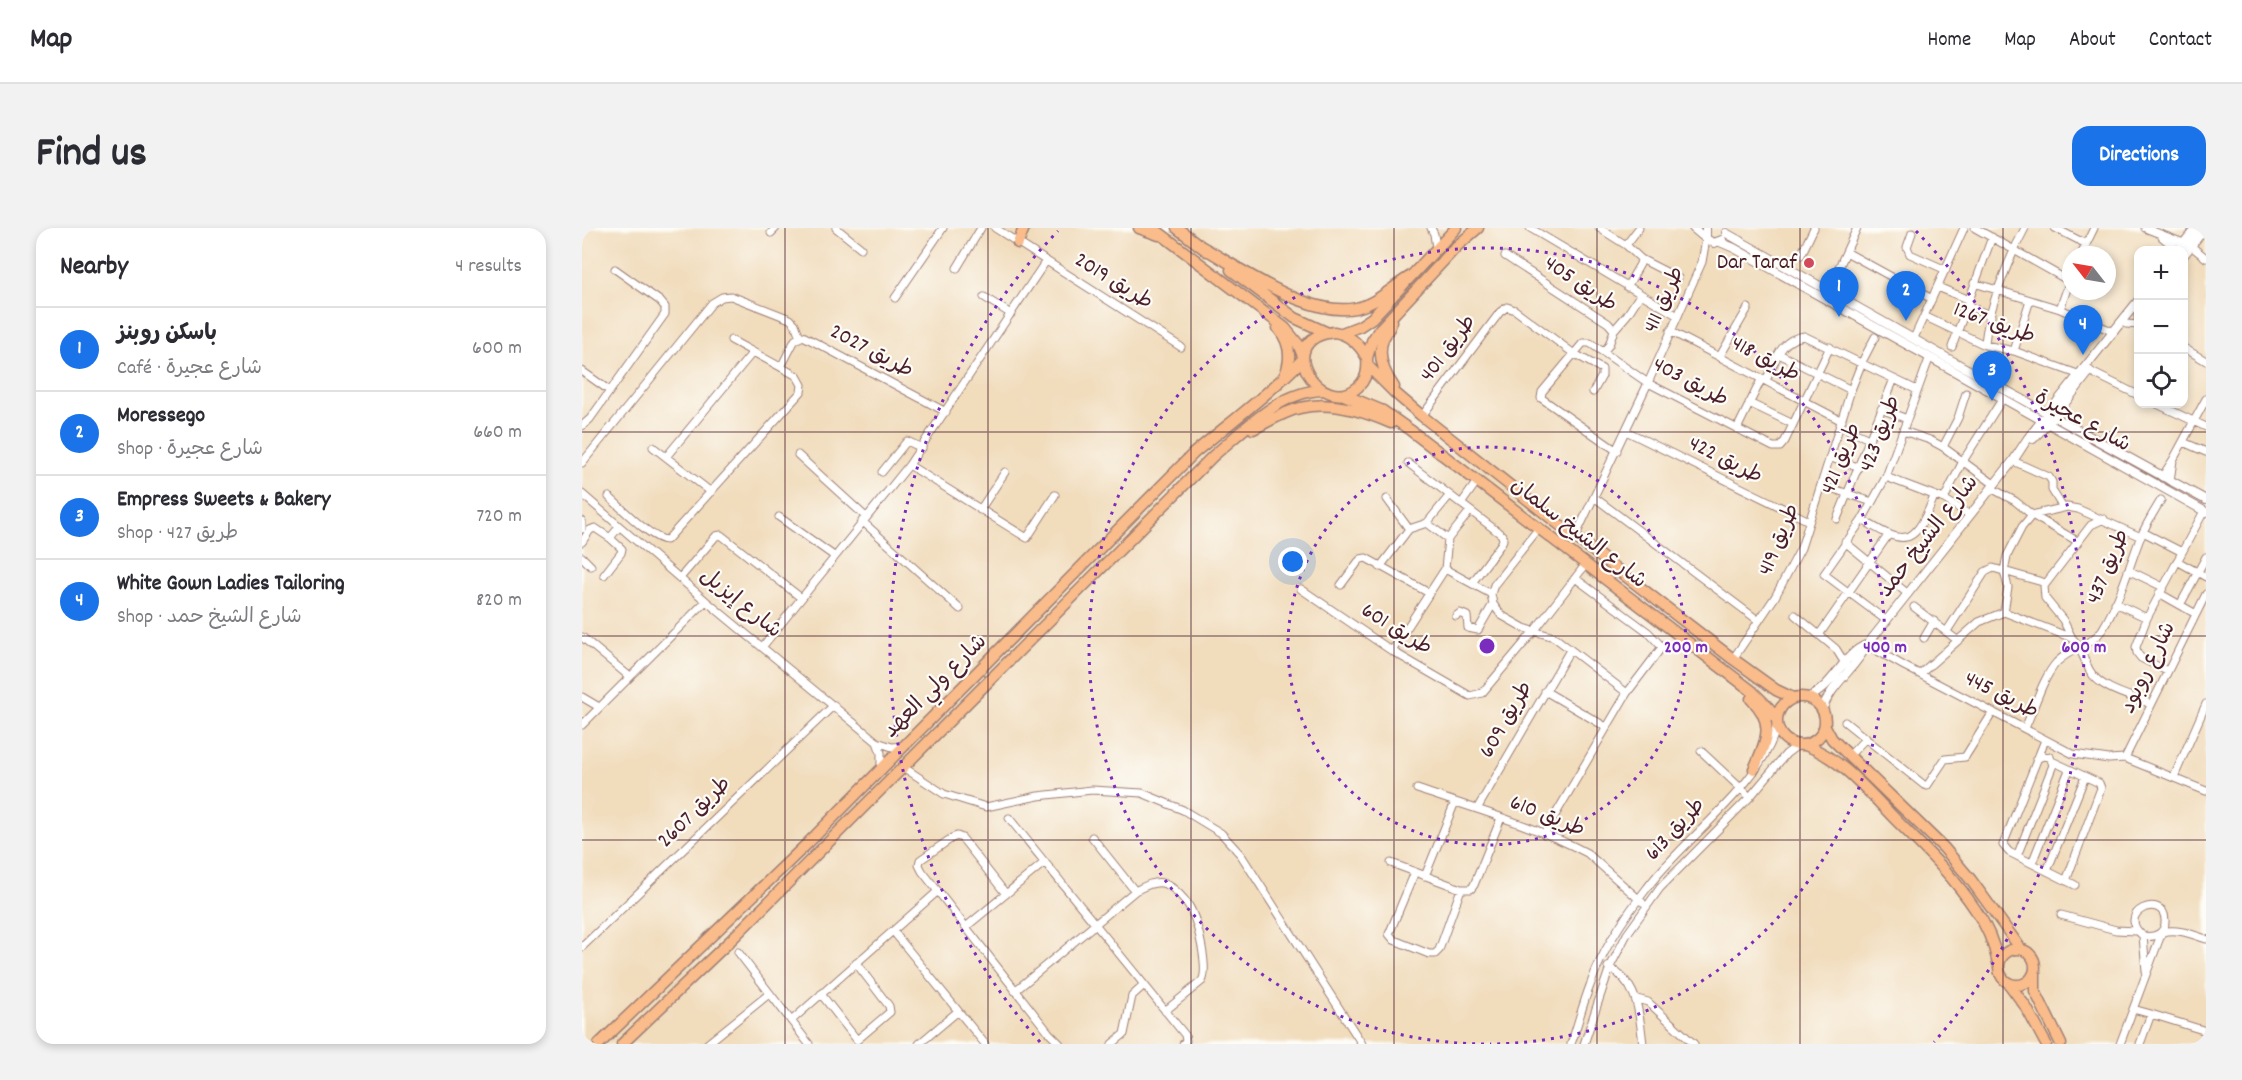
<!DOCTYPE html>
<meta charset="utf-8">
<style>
body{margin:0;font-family:Dekko,"Playpen Sans Arabic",sans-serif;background:#f2f2f3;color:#2b2b33}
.controls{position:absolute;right:18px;top:18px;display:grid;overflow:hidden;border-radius:12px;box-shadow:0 3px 9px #0003}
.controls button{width:54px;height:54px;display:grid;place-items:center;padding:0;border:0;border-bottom:2px solid #e1e1e2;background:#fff;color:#2b2b33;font:30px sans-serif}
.compass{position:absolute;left:1480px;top:18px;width:54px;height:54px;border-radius:50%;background:#fff;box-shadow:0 3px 9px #0003;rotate:301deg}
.you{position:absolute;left:711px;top:334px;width:21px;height:21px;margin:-15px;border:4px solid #fff;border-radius:50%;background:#1a73e8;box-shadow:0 0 0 9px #1a73e833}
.badge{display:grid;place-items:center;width:39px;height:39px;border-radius:50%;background:#1a73e8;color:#fff;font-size:20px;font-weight:700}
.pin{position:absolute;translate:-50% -50px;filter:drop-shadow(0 2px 3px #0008)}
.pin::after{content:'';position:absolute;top:32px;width:21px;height:18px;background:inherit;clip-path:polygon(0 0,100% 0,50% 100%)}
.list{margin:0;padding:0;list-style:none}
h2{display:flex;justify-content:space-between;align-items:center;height:78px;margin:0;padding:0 24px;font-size:26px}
h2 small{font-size:20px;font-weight:400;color:#7c7c81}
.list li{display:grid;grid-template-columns:39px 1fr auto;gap:18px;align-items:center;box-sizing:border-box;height:84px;padding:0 24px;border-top:2px solid #e1e1e2}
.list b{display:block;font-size:22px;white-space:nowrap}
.list p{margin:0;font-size:20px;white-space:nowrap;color:#7c7c81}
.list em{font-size:20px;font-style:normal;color:#7c7c81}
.icon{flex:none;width:33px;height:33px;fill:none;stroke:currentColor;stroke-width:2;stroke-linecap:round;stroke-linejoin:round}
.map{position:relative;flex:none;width:1624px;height:816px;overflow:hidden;border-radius:18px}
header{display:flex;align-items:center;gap:36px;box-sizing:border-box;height:84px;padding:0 30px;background:#fff;border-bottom:2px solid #e1e1e2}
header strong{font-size:28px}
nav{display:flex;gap:33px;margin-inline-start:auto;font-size:21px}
.intro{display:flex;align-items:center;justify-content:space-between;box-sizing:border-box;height:144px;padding:0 36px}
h1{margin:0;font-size:42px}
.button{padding:15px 27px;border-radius:18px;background:#1a73e8;color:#fff;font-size:21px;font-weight:700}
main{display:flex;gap:36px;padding:0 36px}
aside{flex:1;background:#fff;border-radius:18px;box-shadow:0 3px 9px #0003}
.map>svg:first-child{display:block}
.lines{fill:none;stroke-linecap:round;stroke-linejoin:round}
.minor-casing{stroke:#9e7e74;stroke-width:9}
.tertiary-casing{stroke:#9e7e74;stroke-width:10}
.primary-casing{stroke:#9e7e74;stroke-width:13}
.minor{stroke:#fff;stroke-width:7}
.tertiary{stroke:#fff;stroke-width:8}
.primary{stroke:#f9bc8a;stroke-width:10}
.grid{fill:none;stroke:#4a1f2b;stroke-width:1.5;stroke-opacity:0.55}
.ring{fill:none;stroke:#7b2cbf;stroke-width:3;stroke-dasharray:3 6}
.poi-dot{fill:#d1495b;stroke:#fdfcf7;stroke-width:2}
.labels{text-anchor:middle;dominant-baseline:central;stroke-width:4.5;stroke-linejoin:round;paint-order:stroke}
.poi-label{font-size:22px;fill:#4a1f2b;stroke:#fdfcf7;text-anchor:end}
.street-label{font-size:22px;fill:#4a1f2b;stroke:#fdfcf7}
.centre{fill:#7b2cbf;stroke:#fdfcf7;stroke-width:3}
.ring-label{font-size:18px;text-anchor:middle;font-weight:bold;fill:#7b2cbf;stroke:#fdfcf7;stroke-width:4.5;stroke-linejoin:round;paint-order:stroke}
</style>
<header>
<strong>Map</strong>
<nav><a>Home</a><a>Map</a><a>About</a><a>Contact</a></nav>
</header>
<div class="intro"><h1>Find us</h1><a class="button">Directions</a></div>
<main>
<aside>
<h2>Nearby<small>4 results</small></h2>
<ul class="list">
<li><span class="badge">1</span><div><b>باسكن روبنز</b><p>Café · شارع عجيرة</p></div><em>600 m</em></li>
<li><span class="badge">2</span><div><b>Moressego</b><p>Shop · شارع عجيرة</p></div><em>660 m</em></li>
<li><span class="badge">3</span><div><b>Empress Sweets &amp; Bakery</b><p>Shop · طريق 427</p></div><em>720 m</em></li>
<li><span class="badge">4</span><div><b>White Gown Ladies Tailoring</b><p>Shop · شارع الشيخ حمد</p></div><em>820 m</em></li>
</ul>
</aside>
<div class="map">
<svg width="1624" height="816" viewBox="0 0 1624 816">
<rect width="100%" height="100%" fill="#fdfcf7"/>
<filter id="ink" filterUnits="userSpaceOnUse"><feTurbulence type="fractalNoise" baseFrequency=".0167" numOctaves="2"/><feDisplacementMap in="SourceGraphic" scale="12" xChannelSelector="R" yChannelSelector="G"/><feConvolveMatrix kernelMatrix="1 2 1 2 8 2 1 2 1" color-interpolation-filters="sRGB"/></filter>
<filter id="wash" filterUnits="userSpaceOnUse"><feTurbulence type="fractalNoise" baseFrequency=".008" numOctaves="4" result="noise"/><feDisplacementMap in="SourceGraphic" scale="24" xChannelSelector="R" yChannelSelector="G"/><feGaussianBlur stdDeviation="1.35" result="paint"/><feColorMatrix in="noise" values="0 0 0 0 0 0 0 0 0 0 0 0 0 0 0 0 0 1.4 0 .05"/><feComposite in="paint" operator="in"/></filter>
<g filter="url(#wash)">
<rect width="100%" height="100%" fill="#f1dcbc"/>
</g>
<g filter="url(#ink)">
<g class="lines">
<defs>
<path id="minor" d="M254 0 279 20
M413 0 599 119
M849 0 852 6 854 20
M948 0 1096 88
M1017 0 1044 17 1059 31 1058 36 1045 59
M1393 0 1487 53
M1473 0 1504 16
M1563 0 1609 18 1624 30
M189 5 194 0
M1330 5 1325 19 1328 26 1364 42
M1580 9 1596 22
M1044 17 1057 0
M1264 24 1350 71
M1219 27 1232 0
M1499 27 1512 0
M923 28 1026 95 1032 102 1027 117 1021 124
M1059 31 1096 50
M375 40 399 0
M1392 55 1478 81 1532 104
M1241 58 1252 50 1275 0
M1356 59 1387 72
M402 69 429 86
M313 70 361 0
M1385 77 1409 88
M1478 81 1489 49
M1556 82V91
M1342 88 1403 117 1432 123 1501 148
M1544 96 1556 97
M1032 102 1045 87 1058 67
M1088 103 1260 193
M1332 110 1382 0
M1403 117C1405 83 1427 30 1443 0
M1370 119 1410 9
M1602 120 1624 133
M1432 123 1448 72
M1197 126 1269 162
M1138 128 1166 80
M199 139 213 112 221 108 364 184
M1505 142 1556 167
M0 143 28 163
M1184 152C1195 131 1197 112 1222 108L1335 162
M1167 175 1211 196
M1575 176 1624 199
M1299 181 1325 191
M840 188 918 84 925 79 933 82 991 125 1020 141V148L1011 164
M0 198 8 191 83 86V79L78 73 33 41
M1258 198 1287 211
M1155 201 1180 150
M1044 203 1227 293
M1321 203 1348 212 1361 219 1412 256
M1601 214 1624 224
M71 219 129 264
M1361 219 1376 190 1384 165
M1035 223 959 170 960 164 1001 115H1008L1066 155 1191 219H1198L1203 213 1248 119
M216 227 284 289
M84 229 171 124
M1249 230 1276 239
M1591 232 1624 171
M1431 233 1467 249 1470 254V262L1481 280
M0 235 130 75 140 69 149 68 208 91 213 96 218 109
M826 235 920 307 921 312 919 316 890 355
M327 237 445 310 473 267
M300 244 325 213 340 220
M1304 249 1362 271 1388 287
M1580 249 1591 232 1588 253
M1240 257 1290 274
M1409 260 1433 273 1450 287 1495 313
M0 266 124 373 295 514 310 519 322 518
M27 269C40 280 70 312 85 312L219 164 220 157 215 148 149 112
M1012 269 1177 393
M805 271 827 301
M1362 271 1381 233 1421 170
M879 276 896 252
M398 282 423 244
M197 289 252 328
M1255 291 1312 151
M1280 292C1292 298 1310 312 1324 309 1338 307 1348 279 1352 268
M0 293V301
M280 293 378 381
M845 295 868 267
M957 300 912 357 909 366 911 376 919 387 942 400 972 409 1045 465
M1561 304 1600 324
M993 309 1066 155 1120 34 1124 11
M0 314 8 302 13 300 28 310 37 299
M1263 314 1326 366
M0 329 9 338
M1595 333 1624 349
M798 339 827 301 845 295 866 311
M863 341 909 366
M1546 342 1581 359
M22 347 39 325 40 321 28 310
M98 350 134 308 139 307 218 369
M759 357 776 334 779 331 784 330 847 365
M719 361 810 423 888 468 900 465 953 402 1004 336
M1577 365 1614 386
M1533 375 1565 390 1554 419 1555 425 1559 430 1585 443
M1598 377 1624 329
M1332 379 1375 412
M1422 384 1426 359 1422 343 1425 328 1440 299 1450 287 1485 279 1496 281 1559 309
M1422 384 1490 410C1500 420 1501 431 1508 443 1519 462 1550 468 1569 476
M1213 387 1254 421 1264 437
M874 388 878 385 885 388 886 400 896 402 911 376
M1565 390 1622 283
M1305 393 1242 346 1280 292 1304 249 1347 131
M1365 403 1403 344 1411 340 1464 355
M1237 407 1307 306
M0 409 48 449
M1342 410 1352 393
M1490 410 1481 392 1463 370 1462 358 1509 297 1522 291
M1285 417 1322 438 1491 526 1527 531 1543 530 1624 563
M181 418 327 237 464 33
M810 423 863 341 866 311 888 283
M1151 431 1193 369 1219 320 1269 162 1280 134 1293 109
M1338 446 1397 394 1422 384
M963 463 1024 499
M0 469 17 479
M1263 494 1342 557 1345 558 1363 531 1383 529 1411 484
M0 497 124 373
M1443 500C1452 481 1461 449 1475 434 1489 420 1509 418 1520 402 1537 375 1546 342 1557 313 1563 298 1571 285 1579 272
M1463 512 1421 617 1427 624 1493 657
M295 514 299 525V540
M1119 523 1168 569
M1267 528 1284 510
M1543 530 1624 366
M1472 534 1517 555 1519 560 1484 653
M321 539 362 566 404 579 456 568 510 562 560 565 601 582 639 605 659 627 780 816
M1592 549 1624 476
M835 561C892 581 952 597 1005 625L1060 674
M895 581 988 422
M427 590 603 807 604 813 601 816
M962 606 1045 465 1080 419 1066 404 993 350
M510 609 553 663C561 659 571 653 580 655 591 657 606 674 610 684 616 697 627 741 620 753L583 783
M1435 628 1471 537 1468 529 1461 528 1454 531
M809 635 879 661H889L892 657 919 590
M1450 635 1487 542
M1465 643 1503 549
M833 644 807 706 812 712 847 726H853L857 722 879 661
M843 648 873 574
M424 666 380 610 375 608 370 610 338 632 337 637 340 643 467 805 478 816
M1479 687 1534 702 1554 703
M385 698 463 634
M311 703 403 816
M1561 708C1572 710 1584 706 1583 692 1582 664 1532 684 1561 708L1564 743
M0 719 252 477
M156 724 227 816
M1026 739C1057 755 1057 785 1061 816
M433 763 553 663
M239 766 275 812 308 784 307 778 274 735
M1055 771 1066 774 1112 816
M1551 781 1569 786
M209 793 356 663
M125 816 187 766
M337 816 375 784
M530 816 542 806 550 768 562 757
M989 816C996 796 1001 775 1009 755 1021 721 1043 688 1065 660 1101 611 1183 555 1195 496
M1002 816 1028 739 1045 706 1078 660 1168 569 1204 526 1216 517
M1538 816 1580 704C1595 700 1609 706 1624 711
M1558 816 1569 786 1624 803"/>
<path id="tertiary" d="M1111 0 1124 11
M1124 0V11L1132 15 1140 12
M1144 5 1367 131 1624 272
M1138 14 1152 20 1624 284
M1596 22 1614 0
M1602 27 1623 0
M1451 211 1473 188 1508 143
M1225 470C1252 459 1261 426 1284 417
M1240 482C1249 456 1273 441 1285 417L1431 233 1446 210 1556 73"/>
<path id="primary" d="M557 0 577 7
M571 0 703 100 716 116 721 128
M595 0 625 23
M436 15 442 0
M620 19C662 42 738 99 786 76 800 70 815 56 829 48
M649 42 713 90 746 105
M810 93C808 100 804 105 801 111 795 128 802 145 812 159
M696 100C708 114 710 130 703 147
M752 104C767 106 778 117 785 130 786 141 785 151 776 159 740 191 687 111 752 104Z
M760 105 778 98 790 90 874 0
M785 130 790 113 797 102 875 18 896 0
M786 138 813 165 840 188 993 309 1151 431 1194 462 1211 470
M762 167 801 183 828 202 1170 463 1187 480 1195 492
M671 201C686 194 701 184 718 180 749 172 782 183 809 195
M1195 493a24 24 0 1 1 48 0a24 24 0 1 1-48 0Z
M1169 471C1194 494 1184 514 1172 541
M1243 498 1250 511 1362 620 1389 652 1439 721
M1223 517C1261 531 1289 567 1317 595 1344 622 1372 649 1393 681 1405 698 1412 715 1416 735
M1417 739a18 18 0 1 1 36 0a18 18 0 1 1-36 0Z
M1453 745V763L1479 816
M1427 756 1444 779 1464 816
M17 816 226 615 612 225C649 194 687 166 720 132
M40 816 148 713 631 228C662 202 698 163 741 162"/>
</defs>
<use href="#minor" class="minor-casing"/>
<use href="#tertiary" class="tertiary-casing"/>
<use href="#primary" class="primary-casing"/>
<use href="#minor" class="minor"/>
<use href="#tertiary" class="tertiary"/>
<use href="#primary" class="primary"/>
</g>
</g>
<path class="grid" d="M203 0V816M406 0V816M609 0V816M812 0V816M1015 0V816M1218 0V816M1421 0V816M0 204H1624M0 408H1624M0 612H1624"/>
<g class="ring">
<circle cx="905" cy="418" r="199"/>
<path d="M902 816A398 398 0 1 1 908 816"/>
<path d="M458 814A597 597 0 0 1 476 3M1334 3A597 597 0 0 1 1352 814"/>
</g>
<circle class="poi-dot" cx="1227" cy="35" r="6"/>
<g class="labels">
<g class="poi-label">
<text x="1215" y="35">Dar Taraf</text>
</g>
<g class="street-label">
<text transform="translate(531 54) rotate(32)">طريق 2019</text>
<text transform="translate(998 57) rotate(34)">طريق 405</text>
<text transform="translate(1083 72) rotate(-66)">طريق 411</text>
<text transform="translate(1412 96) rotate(20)">طريق 1267</text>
<text transform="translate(867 121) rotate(-53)">طريق 401</text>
<text transform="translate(289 124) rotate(28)">طريق 2027</text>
<text transform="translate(1183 132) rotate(28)">طريق 418</text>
<text transform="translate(1108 155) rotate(28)">طريق 403</text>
<text transform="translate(1500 194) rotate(29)">شارع عجيرة</text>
<text transform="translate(1299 206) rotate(-69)">طريق 423</text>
<text transform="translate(1260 231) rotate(-68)">طريق 421</text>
<text transform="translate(1143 233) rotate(27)">طريق 422</text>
<text transform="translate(996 306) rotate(38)">شارع الشيخ سلمان</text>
<text transform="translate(1347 309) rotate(-52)">شارع الشيخ حمد</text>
<text transform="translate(1198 312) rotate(-67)">طريق 419</text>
<text transform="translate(1527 339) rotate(-67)">طريق 437</text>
<text transform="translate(158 376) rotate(39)">شارع إيزيل</text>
<text transform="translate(814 402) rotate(32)">طريق 601</text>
<text transform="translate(1567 440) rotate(-64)">شارع روبود</text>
<text transform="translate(354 459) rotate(-45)">شارع ولي العهد</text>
<text transform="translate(1419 468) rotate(27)">طريق 445</text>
<text transform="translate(925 492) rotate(-60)">طريق 609</text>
<text transform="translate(113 585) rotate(-44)">طريق 2607</text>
<text transform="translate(965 589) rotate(22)">طريق 610</text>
<text transform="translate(1094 602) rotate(-47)">طريق 613</text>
</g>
</g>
<circle cx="905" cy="418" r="9" class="centre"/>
<g class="ring-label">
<text x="1104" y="424">200 m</text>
<text x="1303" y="424">400 m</text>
<text x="1502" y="424">600 m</text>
</g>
</svg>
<div class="controls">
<button>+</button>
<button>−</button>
<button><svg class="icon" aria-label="locate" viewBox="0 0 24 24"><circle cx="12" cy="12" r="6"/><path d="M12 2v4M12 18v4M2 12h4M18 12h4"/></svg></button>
</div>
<svg class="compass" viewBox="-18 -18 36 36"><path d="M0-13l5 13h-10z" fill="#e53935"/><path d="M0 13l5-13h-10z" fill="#7c7c81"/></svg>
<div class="you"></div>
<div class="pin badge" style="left:1257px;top:89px">1</div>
<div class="pin badge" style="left:1324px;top:93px">2</div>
<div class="pin badge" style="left:1410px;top:173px">3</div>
<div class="pin badge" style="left:1501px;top:127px">4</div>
</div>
</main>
